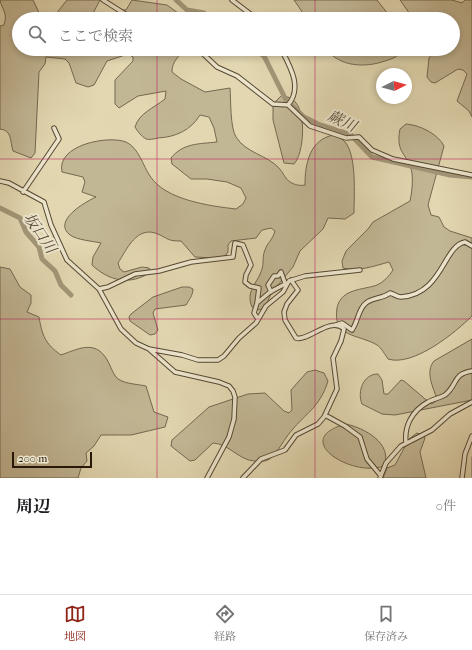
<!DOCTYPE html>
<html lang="ja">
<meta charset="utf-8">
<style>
body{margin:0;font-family:"IM FELL French Canon","Noto Serif JP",serif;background:#f6f6f6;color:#202124}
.compass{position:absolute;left:376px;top:68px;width:36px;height:36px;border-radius:50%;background:#fff;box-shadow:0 2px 6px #0003;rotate:84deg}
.scale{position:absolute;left:12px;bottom:10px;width:80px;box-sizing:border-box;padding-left:4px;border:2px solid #27180a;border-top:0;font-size:11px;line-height:14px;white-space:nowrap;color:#27180a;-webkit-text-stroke:3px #ece5cc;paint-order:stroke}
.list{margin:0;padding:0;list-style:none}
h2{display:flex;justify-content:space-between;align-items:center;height:52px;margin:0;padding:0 16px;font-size:17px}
h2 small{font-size:13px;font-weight:400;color:#757577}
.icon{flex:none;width:22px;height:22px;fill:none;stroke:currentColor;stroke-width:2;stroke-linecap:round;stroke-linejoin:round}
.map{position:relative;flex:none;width:472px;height:478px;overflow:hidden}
.search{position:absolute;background:#fff;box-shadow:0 2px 6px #0003;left:12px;right:12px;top:12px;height:44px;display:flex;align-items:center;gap:10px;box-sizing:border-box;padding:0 14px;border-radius:22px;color:#757577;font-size:15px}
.sheet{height:116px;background:#fff}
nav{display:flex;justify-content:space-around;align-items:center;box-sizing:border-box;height:56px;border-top:1px solid #e0e0e0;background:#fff;font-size:11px;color:#757577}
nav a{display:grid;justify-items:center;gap:2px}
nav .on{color:#8f2418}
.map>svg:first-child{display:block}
.green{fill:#c2b795;stroke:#746850}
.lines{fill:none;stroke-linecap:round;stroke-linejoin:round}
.stream{stroke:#71644c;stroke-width:1}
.river{stroke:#a29678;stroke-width:5}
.minor-casing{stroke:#564834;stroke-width:5.5}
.minor{stroke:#ece5cc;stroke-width:3.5}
.grid{fill:none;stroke:#c2185b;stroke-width:1;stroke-opacity:0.55}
.labels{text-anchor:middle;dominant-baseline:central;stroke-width:4;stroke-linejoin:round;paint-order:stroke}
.water-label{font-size:15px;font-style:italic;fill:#584a36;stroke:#ece5cc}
</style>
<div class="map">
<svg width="472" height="478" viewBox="0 0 472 478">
<rect width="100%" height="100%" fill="#e2d7b1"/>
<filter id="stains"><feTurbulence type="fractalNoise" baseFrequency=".005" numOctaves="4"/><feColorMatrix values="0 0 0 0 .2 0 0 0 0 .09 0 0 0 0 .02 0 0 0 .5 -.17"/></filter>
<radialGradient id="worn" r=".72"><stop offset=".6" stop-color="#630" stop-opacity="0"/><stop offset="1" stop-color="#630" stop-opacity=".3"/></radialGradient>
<path class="green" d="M0 0H33L42 19H19V49H82L98 51 101 49H186C179 56 172 61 172 72L181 79 205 92 230 88C231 101 230 127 236 137 246 153 267 155 279 168 283 172 285 179 290 182 295 185 300 186 305 185 305 163 310 139 334 135 337 137 343 139 345 142 357 156 354 195 354 213L345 219 328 218 323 229 300 251 293 267 272 292 265 307 259 310 252 307C245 291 258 283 262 269 264 263 262 257 265 250 267 243 272 241 275 231L271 228 262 230 256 238 231 241 228 245V252L225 256 215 258 195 257 181 241C167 241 169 239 158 234 137 225 127 249 118 263L120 269 124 272 142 267 149 268 151 272C130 286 109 281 92 265L93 257 101 243C92 241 77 240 70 235 52 221 85 202 96 197L82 192 85 182 83 177 62 172C56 145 108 135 126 142 139 148 143 166 150 176 165 200 210 206 236 209L243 204 246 198 241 188 227 182 207 179H191L172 164 171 158C183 143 199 144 217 142L214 128 209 117 200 115C191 130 176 137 158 138 154 139 149 140 146 139 141 136 138 132 135 127 139 113 154 108 165 99L166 91 138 96 119 108 115 104V80L133 61V57L128 54 107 61 94 85 88 87 76 83 69 63 65 59 46 57 45 64 39 72 35 153 31 158 13 151C10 141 12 130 0 129V26L4 25C8 12 2 10 0 0Z
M67 0H100L90 19H52Z
M132 0 167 5 178 13V19H113L121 10H126Z
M294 0H377L392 19H307Z
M400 0H452L462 3 465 0H472V117L469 111 457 101 467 74 463 70 458 69 435 83 431 82 427 77 429 58 437 49H453V19H416L412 17Z
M326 49H403C400 56 392 59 385 61 365 68 340 67 326 49Z
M282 95C287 97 293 98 296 103 306 115 304 153 294 164L284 163 273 120V104Z
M406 124C420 125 438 134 444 146L428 205 431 215 439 217 444 227 450 231 472 238V316C455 333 413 367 388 359 385 355 381 347 377 345 359 334 332 338 337 308 341 288 364 290 377 285 384 282 389 276 393 270L389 262C374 266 358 272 343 268L342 261 346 251 368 229 373 222 410 201C412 192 413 182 412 173 408 153 395 154 400 129Z
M0 267 10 269 20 287 31 295V303L27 312 39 317C42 335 45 344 61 355 78 349 94 340 106 358 110 364 112 372 116 377 122 384 137 384 146 386L154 412 168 417 165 427 131 435H101L94 446 86 453 87 461 81 468 78 478H0Z
M182 287H189L193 289C193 295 189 300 186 305L155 309 153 313 158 330 155 334 150 335 130 321 129 317 131 314 153 297Z
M472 339V400L395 415 382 414 362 404C357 392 363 374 378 374L382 380 384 394H388L401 380 404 381 431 404 435 402 437 399C433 387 425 372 434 361Z
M315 370 324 373 328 381C320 408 304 414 288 435 283 442 278 451 272 457 267 462 260 462 254 461 239 460 229 444 213 443L195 460 190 461 171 446 172 440 209 407 248 394 265 393 284 411 289 413 292 410 291 390 307 372Z
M346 424C364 428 393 443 384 466 352 478 289 439 346 424Z
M417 433 423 435 425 438 420 452 426 478H383L387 468 395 465 409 439Z"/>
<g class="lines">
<path class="stream" d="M472 457V477"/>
<path class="river" d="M176 0 187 10 204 13 206 19
M254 49 264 56 286 100 304 117 320 125 351 135 372 157 450 175 472 177
M0 208 20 218 26 232 39 247 42 259 55 271 61 285 71 295"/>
<defs>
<path id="minor" d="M103 0 133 19
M232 0 257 19
M198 49 217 67 237 76 273 104 288 105 310 126 346 138 359 137 372 150 393 159 472 175
M281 49C290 66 303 88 288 105
M0 181 9 183 44 202 51 225 67 260 99 289 121 329 136 343 149 349 182 355 198 360H218L224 356 239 338 256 323 266 306 283 292 289 281 305 276 360 270
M23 192 59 139 54 128
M99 289 108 287 135 274 159 271 191 262 233 257 235 243 243 245 251 265 246 275 245 282 250 286 259 288 257 303 270 292 287 283
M271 292 268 285 274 276H278L281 272 285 283
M257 303 254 313 258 319
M336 325 342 323 352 330C358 322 358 309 366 303 373 297 382 299 390 293 394 294 397 297 401 297 443 294 443 246 465 242L472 246
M150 350 175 372 219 382 229 386 233 391 235 397 234 419 229 437 207 478
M325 415 345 426 360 437 367 459 381 476
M406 443C404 426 412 411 428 402 433 399 440 398 445 395 458 385 452 374 472 371
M243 478 261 459 285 450 296 435 318 424 324 417 337 389 333 358 341 341 344 329C330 316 308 342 296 338L285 320 284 312 287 304 298 290 291 280
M380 478 386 463 401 446 432 430 450 414 472 402
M462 478 465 454 472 436"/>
</defs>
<use href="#minor" class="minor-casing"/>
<use href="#minor" class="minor"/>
</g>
<path class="grid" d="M157 0V19M315 0V19M157 49V478M315 49V478M0 159H472M0 319H472"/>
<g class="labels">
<g class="water-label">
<text transform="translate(342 121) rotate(25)">蕨川</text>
<text transform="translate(40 233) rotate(56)">坂口川</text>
</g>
</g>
<rect width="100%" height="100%" filter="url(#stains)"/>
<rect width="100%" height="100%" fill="url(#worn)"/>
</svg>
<svg class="compass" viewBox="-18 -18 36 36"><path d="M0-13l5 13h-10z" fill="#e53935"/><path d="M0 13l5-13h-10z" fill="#757577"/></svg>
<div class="scale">200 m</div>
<div class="search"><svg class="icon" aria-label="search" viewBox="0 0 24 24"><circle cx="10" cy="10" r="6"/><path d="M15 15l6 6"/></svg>ここで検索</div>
</div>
<section class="sheet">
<h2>周辺<small>0件</small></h2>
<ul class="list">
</ul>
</section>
<nav>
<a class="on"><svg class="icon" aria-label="map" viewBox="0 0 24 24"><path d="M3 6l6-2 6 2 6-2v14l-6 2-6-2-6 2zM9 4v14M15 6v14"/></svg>地図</a>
<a><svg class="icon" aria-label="directions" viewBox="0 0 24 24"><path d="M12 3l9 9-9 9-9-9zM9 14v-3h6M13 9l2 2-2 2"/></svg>経路</a>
<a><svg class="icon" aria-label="saved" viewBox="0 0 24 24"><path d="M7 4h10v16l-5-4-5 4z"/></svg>保存済み</a>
</nav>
